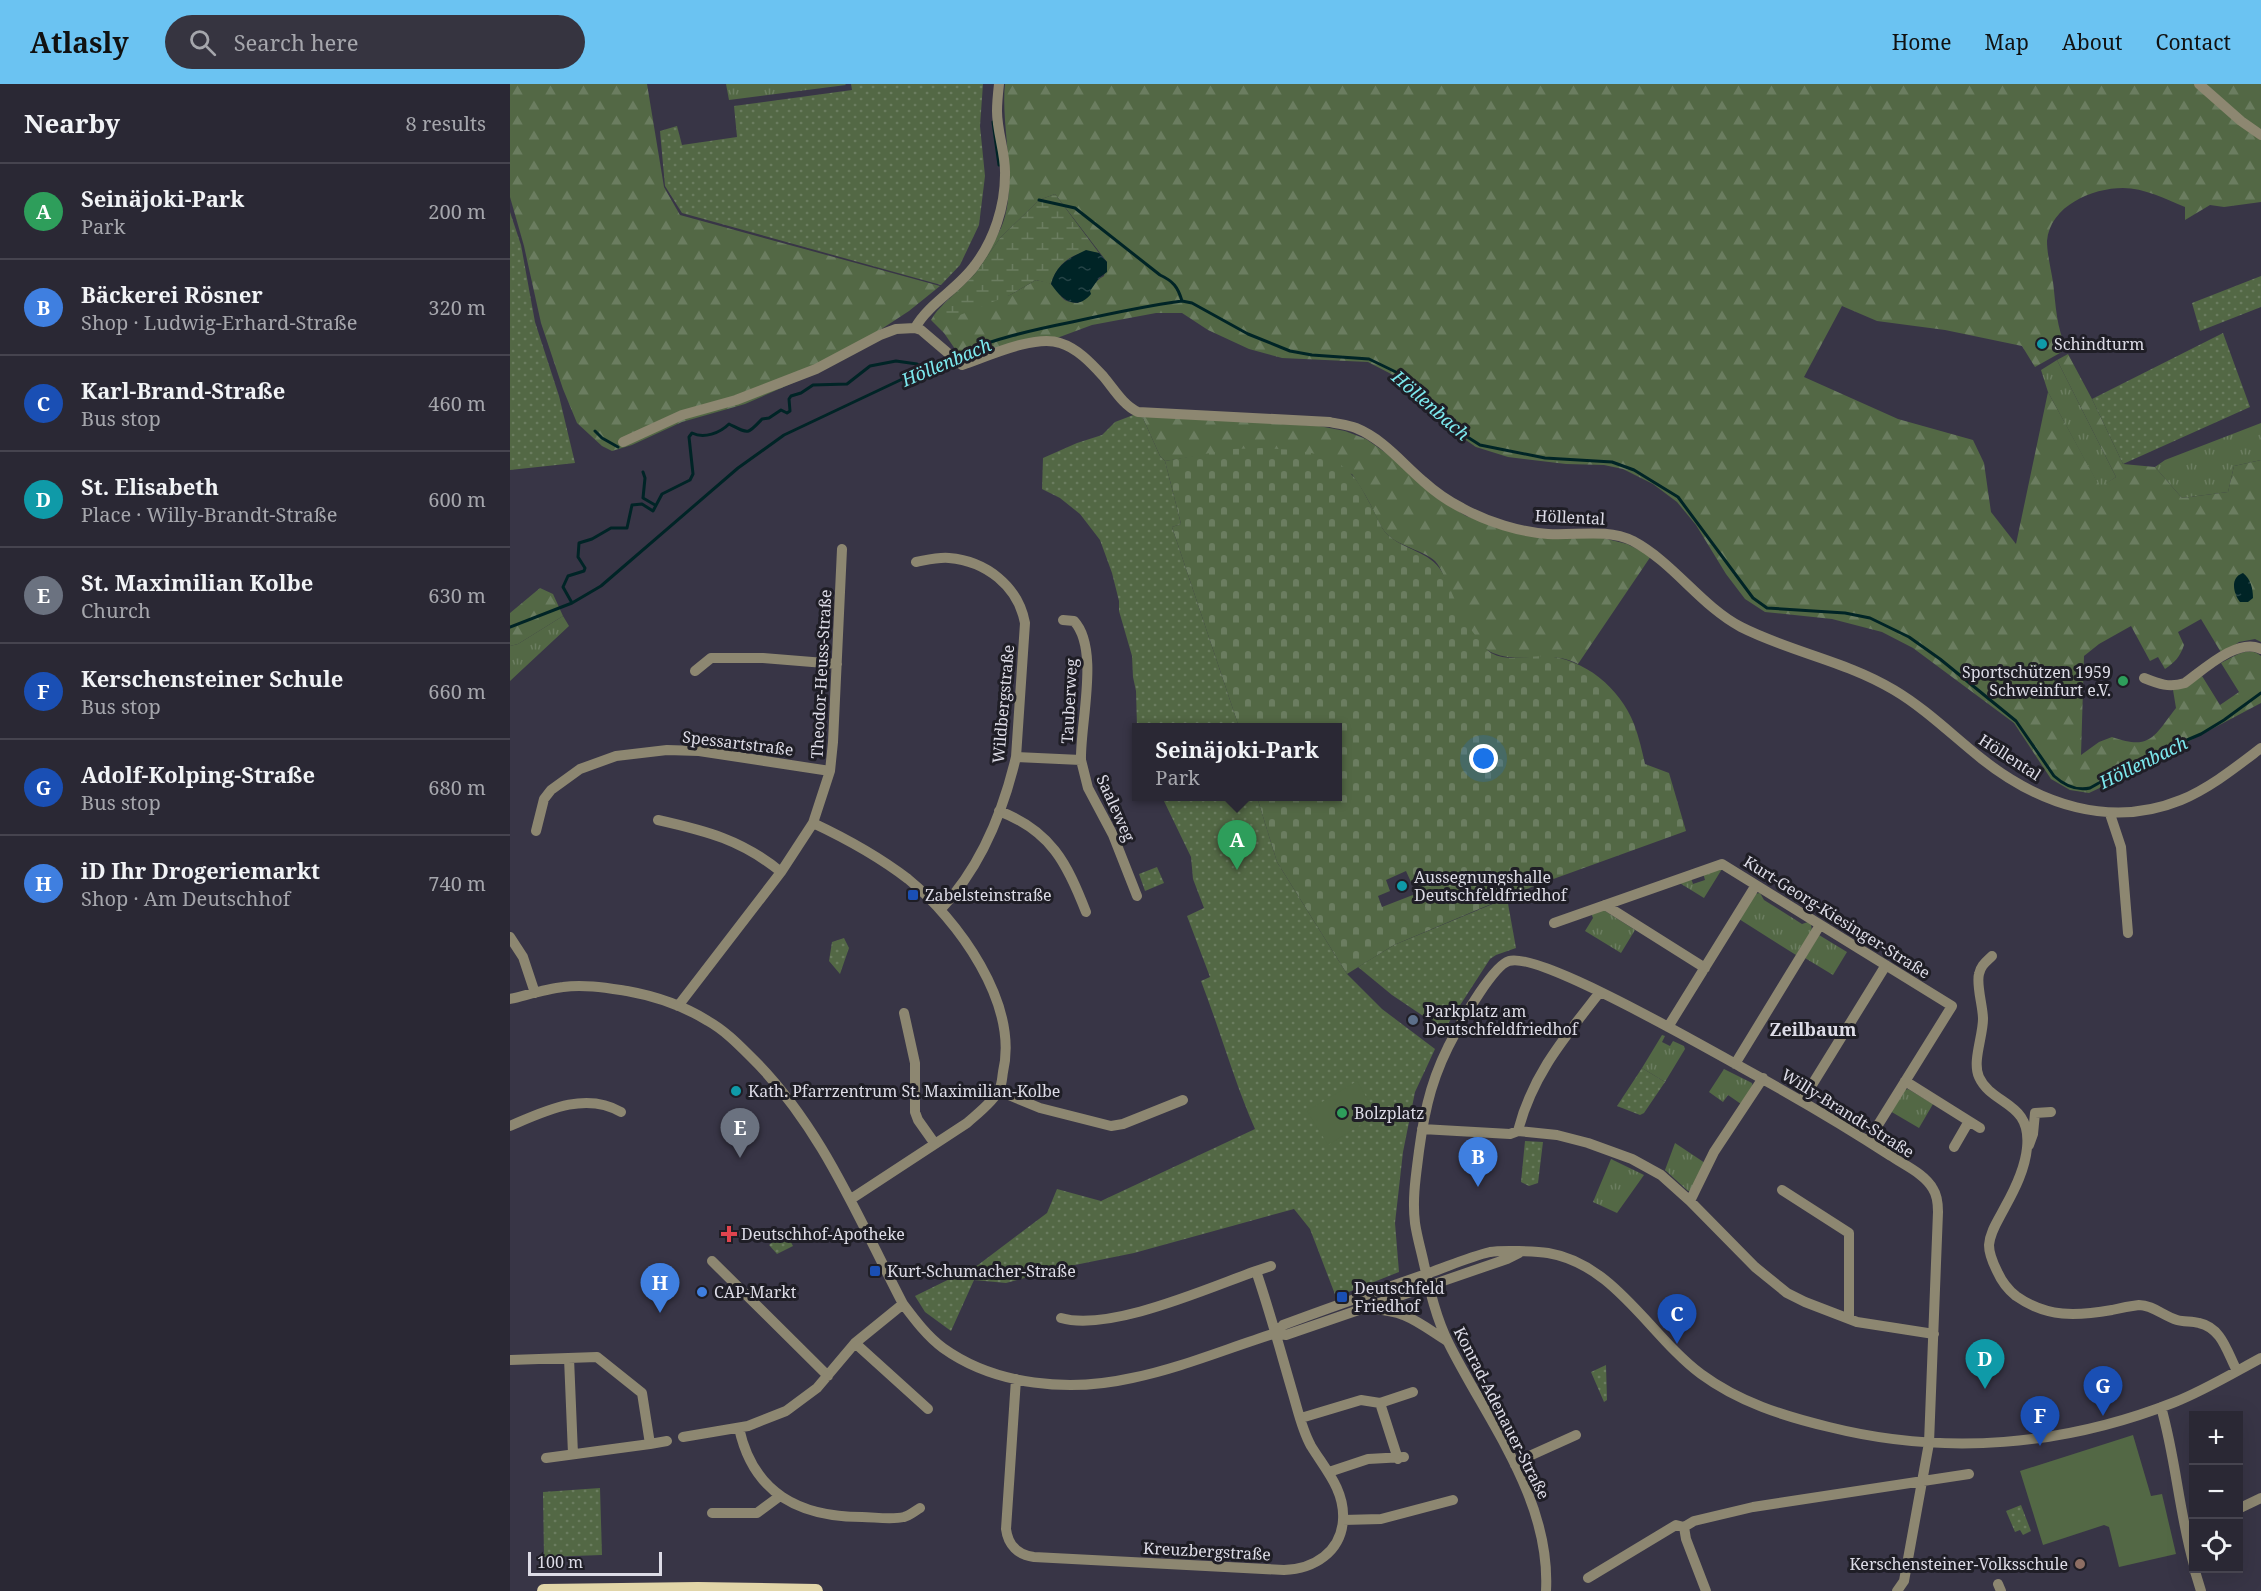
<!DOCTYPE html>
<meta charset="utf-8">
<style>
body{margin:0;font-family:"Noto Serif",serif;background:#363440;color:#f1f3f6}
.controls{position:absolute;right:18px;bottom:18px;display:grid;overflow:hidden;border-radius:0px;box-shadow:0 6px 24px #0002}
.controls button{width:54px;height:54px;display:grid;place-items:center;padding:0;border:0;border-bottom:2px solid #46444f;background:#2a2834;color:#f1f3f6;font:30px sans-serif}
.scale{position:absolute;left:18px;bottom:15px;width:134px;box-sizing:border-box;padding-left:6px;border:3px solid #dddce7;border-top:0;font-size:16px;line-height:21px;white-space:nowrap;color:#dddce7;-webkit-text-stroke:4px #1f1e26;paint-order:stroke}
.you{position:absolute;left:974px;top:675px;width:21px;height:21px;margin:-15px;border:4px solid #fff;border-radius:50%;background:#1a73e8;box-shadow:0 0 0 9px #1a73e833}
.badge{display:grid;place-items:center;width:39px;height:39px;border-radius:50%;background:#6bc3f2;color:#fff;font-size:20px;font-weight:700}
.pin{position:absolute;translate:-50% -50px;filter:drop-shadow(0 2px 3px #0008)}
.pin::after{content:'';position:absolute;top:32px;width:21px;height:18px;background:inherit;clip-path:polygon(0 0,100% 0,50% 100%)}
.popup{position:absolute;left:622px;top:639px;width:210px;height:78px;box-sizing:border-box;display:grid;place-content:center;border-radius:0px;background:#2a2834;filter:drop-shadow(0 2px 4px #0005);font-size:20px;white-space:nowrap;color:#a5a6ac}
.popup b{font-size:22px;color:#f1f3f6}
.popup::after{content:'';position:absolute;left:50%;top:100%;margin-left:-12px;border:12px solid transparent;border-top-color:#2a2834}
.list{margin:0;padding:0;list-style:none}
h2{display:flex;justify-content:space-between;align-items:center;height:78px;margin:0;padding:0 24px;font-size:26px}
h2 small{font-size:20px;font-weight:400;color:#a5a6ac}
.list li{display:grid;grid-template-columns:39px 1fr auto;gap:18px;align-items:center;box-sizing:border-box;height:96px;padding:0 24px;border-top:2px solid #46444f}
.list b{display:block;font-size:22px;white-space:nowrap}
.list p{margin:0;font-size:20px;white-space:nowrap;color:#a5a6ac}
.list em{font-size:20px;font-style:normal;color:#a5a6ac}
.icon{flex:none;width:33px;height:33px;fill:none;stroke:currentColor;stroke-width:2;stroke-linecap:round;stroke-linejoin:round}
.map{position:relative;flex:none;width:1751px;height:1507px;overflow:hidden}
header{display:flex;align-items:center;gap:36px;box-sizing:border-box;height:84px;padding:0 30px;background:#6bc3f2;color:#111}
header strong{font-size:28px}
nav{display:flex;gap:33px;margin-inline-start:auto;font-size:21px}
.search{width:420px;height:54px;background:#363440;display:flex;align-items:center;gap:15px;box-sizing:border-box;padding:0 21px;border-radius:33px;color:#a5a6ac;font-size:22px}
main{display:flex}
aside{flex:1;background:#2a2834}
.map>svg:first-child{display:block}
.grass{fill:url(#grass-tufts)}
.forest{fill:url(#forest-firs);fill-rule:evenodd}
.wetland{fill:url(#wetland-marsh)}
.cemetery{fill:url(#cemetery-stones);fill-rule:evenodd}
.park{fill:url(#park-dots)}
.pitch{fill:#536845}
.water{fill:url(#water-ripples)}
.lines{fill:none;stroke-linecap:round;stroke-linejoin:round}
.stream{stroke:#002426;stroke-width:3}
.minor{stroke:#8d8771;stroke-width:10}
.major{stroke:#e1d5a8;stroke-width:14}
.culture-dot{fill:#0f9aa8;stroke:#1f1e26;stroke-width:2}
.leisure-dot{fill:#2e9e5b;stroke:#1f1e26;stroke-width:2}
.transit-dot{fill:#1a4fb4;stroke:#1f1e26;stroke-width:2}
.service-dot{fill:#5c6f8a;stroke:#1f1e26;stroke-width:2}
.health-dot{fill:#e0444e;stroke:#1f1e26;stroke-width:2}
.shop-dot{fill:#3f7fe0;stroke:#1f1e26;stroke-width:2}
.education-dot{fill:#8d6e63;stroke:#1f1e26;stroke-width:2}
.labels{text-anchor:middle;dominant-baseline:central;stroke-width:6;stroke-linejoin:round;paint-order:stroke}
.poi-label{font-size:16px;fill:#dddce7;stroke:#1f1e26;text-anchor:start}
.street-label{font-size:16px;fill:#dddce7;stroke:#1f1e26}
.water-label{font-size:18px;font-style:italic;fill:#7ce9ee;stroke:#1f1e26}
.neighbourhood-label{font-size:18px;font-weight:bold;fill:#dddce7;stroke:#1f1e26}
</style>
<header>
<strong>Atlasly</strong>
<div class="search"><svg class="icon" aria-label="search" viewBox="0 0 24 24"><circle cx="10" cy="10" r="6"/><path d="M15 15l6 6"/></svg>Search here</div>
<nav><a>Home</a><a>Map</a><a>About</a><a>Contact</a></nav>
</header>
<main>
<aside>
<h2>Nearby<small>8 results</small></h2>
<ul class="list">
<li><span class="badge" style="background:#2e9e5b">A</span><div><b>Seinäjoki-Park</b><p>Park</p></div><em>200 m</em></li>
<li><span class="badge" style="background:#3f7fe0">B</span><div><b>Bäckerei Rösner</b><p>Shop · Ludwig-Erhard-Straße</p></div><em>320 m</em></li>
<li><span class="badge" style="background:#1a4fb4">C</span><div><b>Karl-Brand-Straße</b><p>Bus stop</p></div><em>460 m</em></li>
<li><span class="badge" style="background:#0f9aa8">D</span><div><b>St. Elisabeth</b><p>Place · Willy-Brandt-Straße</p></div><em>600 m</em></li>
<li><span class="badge" style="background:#6b7280">E</span><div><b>St. Maximilian Kolbe</b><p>Church</p></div><em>630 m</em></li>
<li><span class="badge" style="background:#1a4fb4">F</span><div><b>Kerschensteiner Schule</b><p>Bus stop</p></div><em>660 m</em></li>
<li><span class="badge" style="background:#1a4fb4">G</span><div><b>Adolf-Kolping-Straße</b><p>Bus stop</p></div><em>680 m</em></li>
<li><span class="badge" style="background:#3f7fe0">H</span><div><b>iD Ihr Drogeriemarkt</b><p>Shop · Am Deutschhof</p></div><em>740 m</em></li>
</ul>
</aside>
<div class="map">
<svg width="1751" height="1507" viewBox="0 0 1751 1507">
<defs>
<pattern id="grass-tufts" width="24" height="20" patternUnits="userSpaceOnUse" patternTransform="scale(1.5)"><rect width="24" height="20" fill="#536845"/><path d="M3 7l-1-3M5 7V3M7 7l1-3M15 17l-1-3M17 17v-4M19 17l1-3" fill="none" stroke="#6b7d60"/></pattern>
<pattern id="forest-firs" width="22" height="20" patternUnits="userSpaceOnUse" patternTransform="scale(1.5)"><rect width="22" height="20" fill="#536845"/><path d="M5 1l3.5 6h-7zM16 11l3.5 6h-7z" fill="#6b7d60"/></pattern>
<pattern id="wetland-marsh" width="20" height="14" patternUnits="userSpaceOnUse" patternTransform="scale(1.5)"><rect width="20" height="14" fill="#536845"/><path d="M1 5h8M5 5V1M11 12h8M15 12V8" fill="none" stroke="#6b7d60"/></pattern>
<pattern id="cemetery-stones" width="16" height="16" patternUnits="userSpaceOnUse" patternTransform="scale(1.5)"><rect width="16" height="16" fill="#536845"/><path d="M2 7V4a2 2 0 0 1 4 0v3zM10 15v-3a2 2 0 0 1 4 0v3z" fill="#6b7d60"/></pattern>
<pattern id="park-dots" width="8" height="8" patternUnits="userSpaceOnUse" patternTransform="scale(1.5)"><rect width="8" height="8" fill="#536845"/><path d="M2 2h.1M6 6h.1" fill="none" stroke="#6b7d60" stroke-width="1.8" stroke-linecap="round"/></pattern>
<pattern id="water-ripples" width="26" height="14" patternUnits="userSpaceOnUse" patternTransform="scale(1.5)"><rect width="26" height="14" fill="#002426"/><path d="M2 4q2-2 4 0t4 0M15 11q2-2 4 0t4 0" fill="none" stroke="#254346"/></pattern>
</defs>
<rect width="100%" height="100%" fill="#383546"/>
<path class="grass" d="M216 0H335L336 1 219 16Z
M1547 276 1606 393 1590 404 1538 308 1531 286Z
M1751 339V376L1724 382 1718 408 1672 414 1645 383 1655 376Z
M53 532 59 542 0 597V562L8 560Z
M1212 785 1194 814 1168 798 1181 794 1183 800 1195 796 1193 789Z
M1250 809 1254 816 1292 840 1298 838 1301 840 1302 847 1286 871 1229 835 1244 810Z
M1092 825 1125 846 1111 869 1075 847 1083 834 1081 829Z
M1309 851 1337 868 1323 891 1295 874Z
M1152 951 1155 952 1152 958 1160 962 1163 957 1174 962 1175 965 1155 998 1132 984Z
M1214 985 1242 999 1243 1003 1231 1020 1218 1011 1213 1018 1199 1008Z
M1398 1005 1423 1020 1409 1044 1380 1027 1392 1007Z
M1165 1059 1195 1079 1181 1107H1178L1155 1086Z
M1101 1075 1134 1091 1107 1129 1083 1118Z"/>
<path class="forest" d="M0 0H137L154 103 170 131 430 202 399 227 301 291 235 320 172 338 122 361 102 367 92 362 67 339 53 305 31 239 14 162 0 113Z
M495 0H1751V118L1714 123 1700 121 1675 136V123C1656 115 1634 104 1613 104 1582 104 1540 122 1537 157 1537 170 1541 185 1543 198 1546 222 1546 243 1557 265L1525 283 1512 262 1435 246 1367 237 1332 222 1294 293 1388 335 1463 356 1474 379 1481 428 1506 460 1538 308 1590 403 1606 393 1547 276 1558 270 1582 315 1613 380 1645 383 1672 414 1718 408 1724 382 1751 376V558L1745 555 1729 558 1712 570 1691 535 1668 548 1674 561C1670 573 1665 578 1655 585L1648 573 1640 577 1621 542 1589 560 1574 572 1571 671 1589 658 1602 653C1641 667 1644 652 1666 624L1663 606 1692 592 1710 621 1729 608 1711 579C1723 573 1739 561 1751 572V619L1596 701 1579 709 1560 706 1541 695 1504 639 1403 564 1372 548 1322 535 1255 528 1235 515 1216 490 1186 441 1167 418 1143 400 1113 385 1094 381 1056 380 998 373 966 363 941 346 904 308 885 292 858 278 772 274 739 265 698 246 672 229H646L582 241 547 254 503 261 452 275 434 249 421 236C428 223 439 216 448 205 463 188 478 169 488 150 511 108 490 45 495 0ZM545 110 597 178 594 192C585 196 576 211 568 219 548 218 553 210 541 200 538 198 530 197 526 196L500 211 428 226 465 190 490 154 529 116Z
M632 332 809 342 835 347 856 355 876 369 928 415 956 432 1007 449 1093 454 1117 460 1141 472 1068 580C1039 565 1013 581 983 569 967 563 945 522 939 506 935 497 932 484 925 477 913 466 890 463 877 450 869 442 865 428 859 418 854 408 848 399 842 390L694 371 655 377 650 372Z
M30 504 43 510 53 532 8 560 0 562V529Z"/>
<path class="wetland" d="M545 110 589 169C566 165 547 178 541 200L526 196 500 211 445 233 428 226 465 190 490 154 529 116Z"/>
<path class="cemetery" d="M753 364C783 366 821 366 842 391 849 398 854 409 859 418 865 427 869 442 877 450 893 466 920 467 932 488 946 515 950 535 972 559 974 562 978 567 981 569 998 578 1017 572 1035 572 1074 574 1110 604 1124 640 1129 653 1132 667 1135 680L1159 689 1176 747 1024 802 884 861 837 890 767 778 747 713 828 712V644L729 643 662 443 671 440 655 377 723 365ZM896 787 901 798 904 797 908 809 872 823 868 812 880 807 876 796Z"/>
<path class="park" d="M341 0H473L470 42 475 92 469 141 450 181 431 201 172 129 155 102 150 47 167 42 172 61 227 53 224 22 342 6Z
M0 128 11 161 25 238 49 312 65 379 0 386Z
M1751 192V223L1690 247 1682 219Z
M1713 249 1740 323 1613 380 1582 315Z
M626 330 632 332 650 372 655 377 671 440 662 443 729 643H627L626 607 623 593 622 572 609 527V517L602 489 590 456 570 430 550 414 532 405 533 374 567 359 592 351 605 338Z
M652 713H747L767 778 837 890 872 925 925 965 905 1008 893 1068 885 1139 889 1188 826 1213 800 1145 784 1125 624 1169 560 1182 496 1199 464 1196 441 1247 415 1228 405 1212 468 1181 537 1129 547 1105 591 1117 745 1045C724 997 710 946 691 897L700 893 677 832 694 824 683 795 681 773Z
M647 783 654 799 635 807 629 790Z
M997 814 1006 864 986 871 980 875 934 946 882 911 848 883 884 861Z
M334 854 339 864 330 890 319 877 322 858Z
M1132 984 1155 998 1134 1029 1130 1031 1107 1022Z
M1015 1057 1033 1058 1028 1099 1019 1102 1011 1098Z
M275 1147 283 1162 267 1170 259 1161Z
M1096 1281 1097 1316 1094 1318 1081 1288Z
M90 1404 92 1471 34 1473 33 1408Z
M1511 1421 1521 1447 1513 1451 1510 1446 1505 1448 1496 1427Z"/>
<path class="pitch" d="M847 997 867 1031 818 1061 797 1027Z
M1623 1351 1641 1412 1652 1410 1666 1470 1609 1483 1599 1443 1594 1441 1533 1461 1510 1387Z"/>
<path class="water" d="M576 166 589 169 597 178V188L589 194 580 207 581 210C566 228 551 215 541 200 546 181 559 174 576 166Z
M1733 489C1741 495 1743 505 1743 514L1738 518H1730C1723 509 1720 493 1733 489Z"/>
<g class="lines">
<path class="stream" d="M483 38 489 81
M529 116 565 124 650 191C663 197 668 203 672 217
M445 271C483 255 522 246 562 238 598 230 635 222 672 217L682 219 738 250 780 267 802 271 859 275 890 290 948 347 970 361 1035 374 1102 378 1124 386 1168 413 1243 514 1257 524 1335 529 1360 534 1399 553 1430 575 1506 637 1544 692C1554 701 1567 707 1580 704L1626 678 1691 650 1714 636 1751 609
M85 347 92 354 108 363
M133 388 135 394 133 414 145 421
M62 519 53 503 58 492 74 487 75 484 68 473 69 459 82 455 101 444H117L122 421 132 420 143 427 152 410 180 396 183 390 179 353 182 349C194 355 210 349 219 340 239 350 237 351 252 335L259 334 271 326 277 329 280 327 279 315 281 312 291 309 303 301 337 300 360 282 386 277 407 280 412 285
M0 543 62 519 91 502 228 384 274 351 439 273"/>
<path class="minor" d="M1689 0 1731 37 1751 51
M405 244C419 219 448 205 465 181 484 156 495 122 495 91 496 70 487 49 487 27 487 18 488 9 489 0
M113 358 172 331 226 316 306 285 370 251 386 245 405 244 411 246 452 281C476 273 525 250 550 259 567 264 581 279 593 292 604 305 613 321 628 328L820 338C828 340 838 341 846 344 873 355 891 378 913 397 924 407 938 417 952 424 977 438 1010 448 1038 450 1066 452 1096 444 1123 457 1164 479 1191 522 1231 543 1280 568 1336 577 1384 606 1416 625 1443 652 1472 675 1529 720 1600 745 1671 716 1700 704 1726 683 1751 664
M406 478C417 476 428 473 439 474 476 477 508 502 515 539L506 673C493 728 470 784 431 825
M553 536 564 537C590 565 570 639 571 676
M185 587 201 574H253L327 580
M1634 594C1649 600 1659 604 1675 599 1693 586 1728 553 1751 565
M506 673 571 676 578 704 603 751 627 812
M489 727C541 747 557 779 576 828
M1600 730 1611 763 1618 849
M148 736C197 747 232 756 271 788
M303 739C337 755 368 772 398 795 448 836 509 919 493 988 492 994 492 1001 489 1006 483 1018 467 1030 457 1039L341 1115
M26 747 34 715 41 706 70 685 106 672 157 666 189 667 320 687
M1095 821 1195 884
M1044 839 1212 780 1442 922 1358 1057
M0 853 13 873 25 909
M1482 872C1476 878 1471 881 1469 890 1466 901 1473 922 1473 935 1473 952 1462 978 1469 993 1482 1022 1522 1017 1517 1064 1515 1085 1505 1105 1495 1123 1489 1135 1480 1147 1479 1161 1479 1170 1483 1179 1487 1187 1491 1196 1497 1205 1506 1212 1537 1234 1567 1232 1602 1226 1610 1224 1620 1222 1629 1221 1642 1221 1654 1232 1667 1236 1674 1238 1682 1237 1689 1239 1712 1244 1717 1268 1727 1287
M0 915C17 911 36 905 53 903 74 900 97 904 117 907 145 912 174 922 198 937 214 946 227 959 240 972 311 1041 348 1134 393 1220 405 1236 417 1252 433 1264 486 1302 560 1308 622 1294 671 1284 718 1264 766 1249L776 1251 997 1175 1009 1169
M168 922 271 788 303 739 320 687 323 658 332 465
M394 929 405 979V1028L408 1036 425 1060
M1158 943 1246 801
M1225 980 1310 841
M1395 997 1470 1044
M489 1007 530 1024 601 1042 613 1040 673 1016
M1292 1017 1376 881
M0 1042C35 1027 75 1007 111 1028
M912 1045 1000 1050 1008 1047 1047 1051 1078 1059 1122 1075 1151 1091 1180 1117 1245 1183 1277 1209 1295 1218 1347 1238 1424 1250
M1008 1047C1022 991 1055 953 1090 908
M1519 1061 1523 1050 1525 1029 1541 1028
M1444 1063 1459 1037
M1272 1106 1339 1149V1235
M1180 1117 1204 1068 1253 994
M202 1177 318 1292
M746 1187 761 1182
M859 1226C893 1224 910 1240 937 1257
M766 1249 773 1241C821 1223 870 1206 919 1189 939 1182 959 1173 980 1168 990 1166 1027 1167 1038 1169 1105 1180 1140 1252 1191 1290 1229 1318 1273 1332 1319 1343 1435 1372 1554 1362 1665 1318 1695 1306 1723 1289 1751 1274
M345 1259 418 1325
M59 1274 63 1370
M0 1276 87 1273 132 1309 140 1360 36 1374
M506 1295 496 1445C498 1461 508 1471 524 1473L774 1486C804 1485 831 1468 833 1436 835 1406 815 1385 801 1362 792 1346 788 1327 783 1310 771 1269 760 1228 746 1187 698 1204 600 1248 551 1234
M870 1319 888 1375
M1651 1323C1666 1375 1669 1429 1684 1481
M791 1334 851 1316 870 1319 903 1308
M229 1344C243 1409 289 1433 352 1433 364 1433 381 1436 394 1433 399 1432 405 1427 410 1424
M173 1353 238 1342 276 1327 307 1304 345 1259 393 1220
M140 1360 157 1357
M1005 1381 1015 1374 1066 1351
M819 1388 858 1375 894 1373
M1728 1425 1751 1414
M202 1429H247L270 1412
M833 1436 871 1435 943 1416
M1174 1443 1176 1455 1196 1507
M1684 1484 1691 1507
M1078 1494 1166 1441 1174 1443 1184 1437 1243 1423 1459 1390
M1488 1500 1491 1507
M1036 1507C1041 1415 978 1338 939 1260 926 1234 920 1207 914 1180 911 1166 907 1153 905 1139 902 1115 906 1091 909 1067 915 1022 923 989 946 948 954 933 984 881 999 877 1029 867 1196 964 1231 983 1282 1011 1332 1040 1381 1072 1394 1081 1415 1090 1423 1105 1427 1111 1428 1120 1428 1128L1419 1359 1394 1497 1387 1507"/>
<path class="major" d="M34 1507 188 1505 306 1507"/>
</g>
<g class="culture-dot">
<circle cx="1532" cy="260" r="6"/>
<circle cx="892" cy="802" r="6"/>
<circle cx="226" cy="1007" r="6"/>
</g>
<g class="leisure-dot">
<circle cx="1613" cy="597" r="6"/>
<circle cx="832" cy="1029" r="6"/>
</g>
<g class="transit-dot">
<rect x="397" y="805" width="12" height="12" rx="3"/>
<rect x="359" y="1181" width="12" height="12" rx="3"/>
<rect x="826" y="1207" width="12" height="12" rx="3"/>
</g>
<circle class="service-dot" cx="903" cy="936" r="6"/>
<path class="health-dot" d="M216 1141h6v6h6v6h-6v6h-6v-6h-6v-6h6z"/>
<circle class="shop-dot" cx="192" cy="1208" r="6"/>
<circle class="education-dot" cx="1570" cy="1480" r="6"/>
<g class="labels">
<g class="poi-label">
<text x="1544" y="260">Schindturm</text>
<text x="1601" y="588" text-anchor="end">Sportschützen 1959<tspan x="1601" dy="18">Schweinfurt e.V.</tspan></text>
<text x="904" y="793">Aussegnungshalle<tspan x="904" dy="18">Deutschfeldfriedhof</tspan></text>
<text x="415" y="811">Zabelsteinstraße</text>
<text x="915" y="927">Parkplatz am<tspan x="915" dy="18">Deutschfeldfriedhof</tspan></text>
<text x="238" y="1007">Kath. Pfarrzentrum St. Maximilian-Kolbe</text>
<text x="844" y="1029">Bolzplatz</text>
<text x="231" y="1150">Deutschhof-Apotheke</text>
<text x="377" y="1187">Kurt-Schumacher-Straße</text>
<text x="844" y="1204">Deutschfeld<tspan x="844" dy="18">Friedhof</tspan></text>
<text x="204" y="1208">CAP-Markt</text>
<text x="1558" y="1480" text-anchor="end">Kerschensteiner-Volksschule</text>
</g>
<g class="street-label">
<text transform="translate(1060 433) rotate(3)">Höllental</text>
<text transform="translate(311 590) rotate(-87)">Theodor-Heuss-Straße</text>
<text transform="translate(559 617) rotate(-87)">Tauberweg</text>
<text transform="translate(493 620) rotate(-85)">Wildbergstraße</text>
<text transform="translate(228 659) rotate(7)">Spessartstraße</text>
<text transform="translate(1500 673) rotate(33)">Höllental</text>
<text transform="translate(606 724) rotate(66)">Saaleweg</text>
<text transform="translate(1327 833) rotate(32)">Kurt-Georg-Kiesinger-Straße</text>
<text transform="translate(1338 1029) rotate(32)">Willy-Brandt-Straße</text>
<text transform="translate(992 1329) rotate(63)">Konrad-Adenauer-Straße</text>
<text transform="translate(697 1467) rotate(3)">Kreuzbergstraße</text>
</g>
<g class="water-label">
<text transform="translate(436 278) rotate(-23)">Höllenbach</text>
<text transform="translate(921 321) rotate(41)">Höllenbach</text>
<text transform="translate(1633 678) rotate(-26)">Höllenbach</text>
</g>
<g class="neighbourhood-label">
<text x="1303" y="945">Zeilbaum</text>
</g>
</g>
</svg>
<div class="controls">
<button>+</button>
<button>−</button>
<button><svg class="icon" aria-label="locate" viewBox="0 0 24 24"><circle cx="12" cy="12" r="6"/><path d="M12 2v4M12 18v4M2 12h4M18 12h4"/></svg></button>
</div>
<div class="scale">100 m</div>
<div class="you"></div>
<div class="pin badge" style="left:727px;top:786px;background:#2e9e5b">A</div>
<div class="popup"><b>Seinäjoki-Park</b>Park</div>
<div class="pin badge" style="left:968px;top:1103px;background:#3f7fe0">B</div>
<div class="pin badge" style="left:1167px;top:1260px;background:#1a4fb4">C</div>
<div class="pin badge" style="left:1475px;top:1305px;background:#0f9aa8">D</div>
<div class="pin badge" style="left:230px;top:1074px;background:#6b7280">E</div>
<div class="pin badge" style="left:1530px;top:1362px;background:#1a4fb4">F</div>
<div class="pin badge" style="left:1593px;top:1332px;background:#1a4fb4">G</div>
<div class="pin badge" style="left:150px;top:1229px;background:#3f7fe0">H</div>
</div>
</main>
